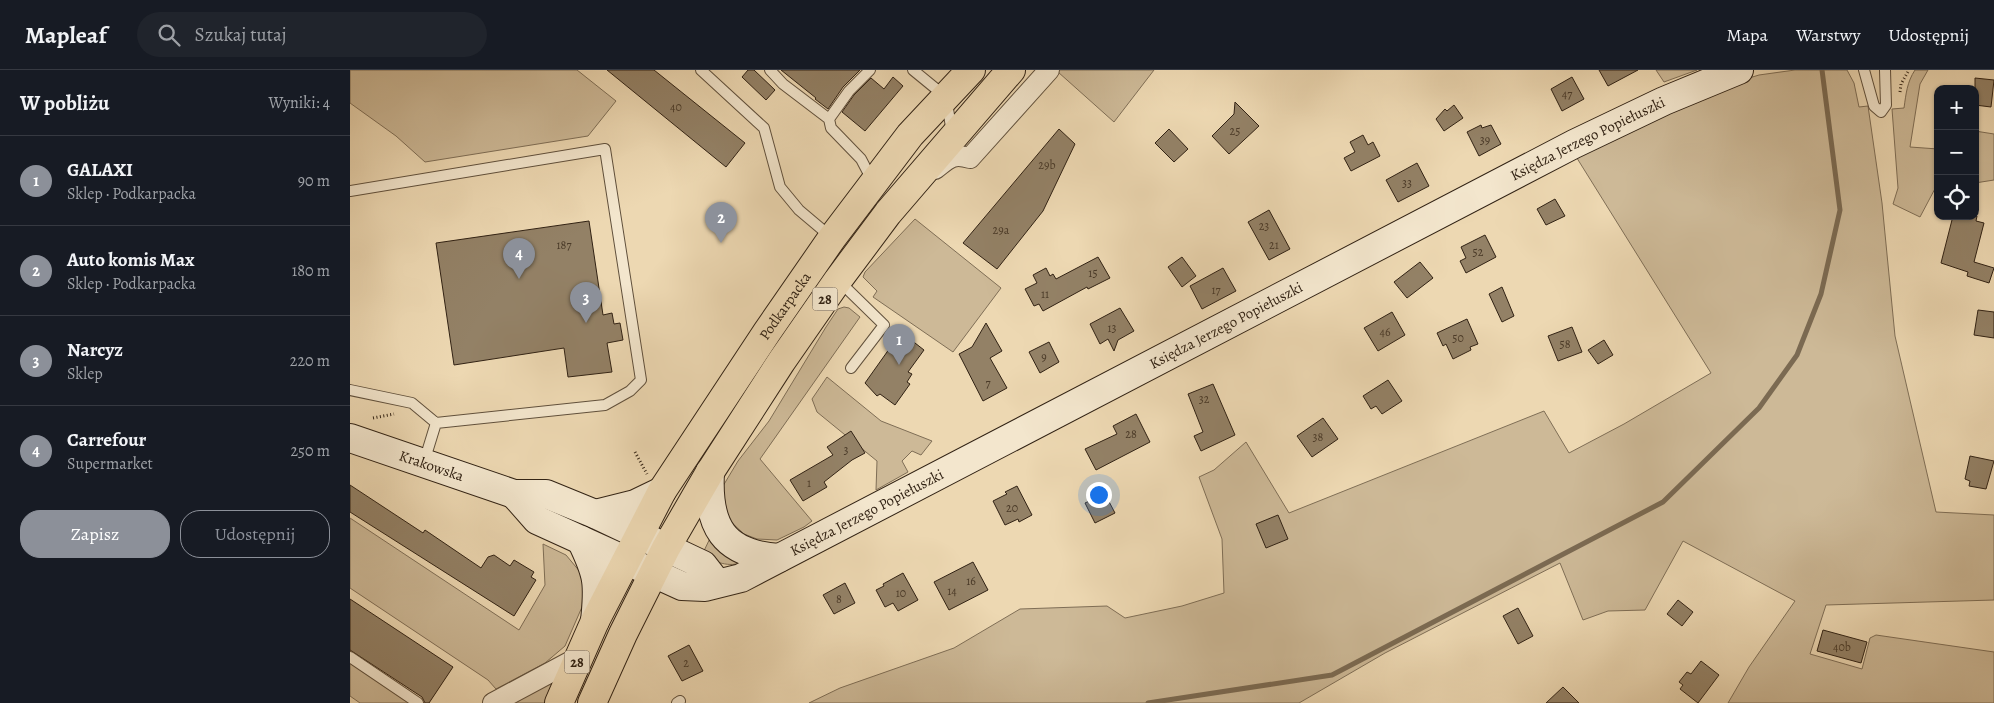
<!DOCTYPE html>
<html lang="pl">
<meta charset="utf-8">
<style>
body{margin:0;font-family:Alegreya,serif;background:#20242c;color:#f1f3f6}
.controls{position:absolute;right:15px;top:15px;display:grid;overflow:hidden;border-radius:10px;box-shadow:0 1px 4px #0004}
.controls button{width:45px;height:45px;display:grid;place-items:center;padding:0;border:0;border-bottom:1px solid #363941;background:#171b24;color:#f1f3f6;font:25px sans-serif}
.you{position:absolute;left:748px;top:424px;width:18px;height:18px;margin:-12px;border:4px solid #fff;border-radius:50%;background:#1a73e8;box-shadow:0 0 0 8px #1a73e833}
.badge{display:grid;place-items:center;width:32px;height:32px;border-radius:50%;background:#8c9099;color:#fff;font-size:16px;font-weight:700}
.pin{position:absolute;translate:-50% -41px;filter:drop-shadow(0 1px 2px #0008)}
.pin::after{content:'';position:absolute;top:26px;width:18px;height:15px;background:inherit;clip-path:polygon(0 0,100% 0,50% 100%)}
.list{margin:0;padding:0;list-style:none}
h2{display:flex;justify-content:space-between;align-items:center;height:65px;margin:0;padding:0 20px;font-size:21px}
h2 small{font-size:16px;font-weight:400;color:#9ea1a6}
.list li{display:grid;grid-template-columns:32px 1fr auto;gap:15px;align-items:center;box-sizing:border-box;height:90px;padding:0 20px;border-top:1px solid #363941}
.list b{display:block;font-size:19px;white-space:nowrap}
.list p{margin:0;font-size:16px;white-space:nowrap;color:#9ea1a6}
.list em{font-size:16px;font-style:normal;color:#9ea1a6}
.actions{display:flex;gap:10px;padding:15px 20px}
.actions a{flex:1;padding:11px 0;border:1px solid #8c9099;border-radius:20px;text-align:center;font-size:18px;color:#8c9099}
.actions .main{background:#8c9099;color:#fff}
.icon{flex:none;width:28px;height:28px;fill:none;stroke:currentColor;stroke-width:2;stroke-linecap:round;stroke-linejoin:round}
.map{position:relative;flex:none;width:1644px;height:633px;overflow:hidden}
header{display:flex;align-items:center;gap:30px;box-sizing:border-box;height:70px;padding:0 25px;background:#171b24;border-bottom:1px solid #363941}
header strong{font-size:24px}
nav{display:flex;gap:28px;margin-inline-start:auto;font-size:18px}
.search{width:350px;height:45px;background:#20242c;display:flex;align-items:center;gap:12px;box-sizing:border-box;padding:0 18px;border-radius:28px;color:#9ea1a6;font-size:19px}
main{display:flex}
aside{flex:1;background:#171b24}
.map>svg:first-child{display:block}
.green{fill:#cdb997;stroke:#7f6e56}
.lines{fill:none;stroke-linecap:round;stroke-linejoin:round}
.stream{stroke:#7b6a52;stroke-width:5}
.building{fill:#938166;stroke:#312214}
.lane-casing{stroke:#60503c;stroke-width:12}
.street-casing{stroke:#60503c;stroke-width:22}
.secondary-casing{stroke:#312214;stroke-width:30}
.primary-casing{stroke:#312214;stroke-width:30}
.path{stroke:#312214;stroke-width:3;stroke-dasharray:1 2.5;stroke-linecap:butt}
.lane{stroke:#f3e6cd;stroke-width:10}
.street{stroke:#f3e6cd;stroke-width:20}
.secondary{stroke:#f3e6cd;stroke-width:28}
.primary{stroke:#edd8b2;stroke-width:28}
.labels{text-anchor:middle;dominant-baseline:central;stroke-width:5;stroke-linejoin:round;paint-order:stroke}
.number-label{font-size:12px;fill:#4a3a28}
.shield{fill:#f3e6cd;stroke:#6b5d4c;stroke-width:1}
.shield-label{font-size:14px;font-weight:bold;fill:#312214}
.street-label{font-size:15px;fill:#312214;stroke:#f3e6cd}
</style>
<header>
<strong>Mapleaf</strong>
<div class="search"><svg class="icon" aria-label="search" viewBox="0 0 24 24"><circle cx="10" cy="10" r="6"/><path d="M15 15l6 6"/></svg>Szukaj tutaj</div>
<nav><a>Mapa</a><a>Warstwy</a><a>Udostępnij</a></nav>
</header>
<main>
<aside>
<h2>W pobliżu<small>Wyniki: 4</small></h2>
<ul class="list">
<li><span class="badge">1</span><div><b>GALAXI</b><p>Sklep · Podkarpacka</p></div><em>90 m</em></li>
<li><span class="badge">2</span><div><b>Auto komis Max</b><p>Sklep · Podkarpacka</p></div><em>180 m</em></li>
<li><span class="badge">3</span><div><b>Narcyz</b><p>Sklep</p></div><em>220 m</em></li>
<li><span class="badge">4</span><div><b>Carrefour</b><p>Supermarket</p></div><em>250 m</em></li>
</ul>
<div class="actions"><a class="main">Zapisz</a><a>Udostępnij</a></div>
</aside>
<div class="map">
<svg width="1644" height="633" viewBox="0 0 1644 633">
<rect width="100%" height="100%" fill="#edd8b2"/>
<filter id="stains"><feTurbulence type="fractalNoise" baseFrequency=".004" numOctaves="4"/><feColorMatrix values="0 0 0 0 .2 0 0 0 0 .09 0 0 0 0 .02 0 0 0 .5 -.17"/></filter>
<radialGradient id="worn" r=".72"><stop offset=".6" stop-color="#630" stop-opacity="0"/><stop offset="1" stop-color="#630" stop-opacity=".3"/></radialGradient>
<path class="green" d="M0 0H227L266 31 238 66 75 92 46 66 0 33Z
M709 0H804L764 52 708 2Z
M1306 0H1347L1314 12Z
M1445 0H1497L1504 13 1509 37 1518 36 1532 133 1545 266 1586 442 1644 445V530L1476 535 1460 584 1512 599 1520 568 1526 565 1644 582V633H1378L1399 597 1445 531 1333 471 1295 540 1258 541 1233 550 1210 493 1035 583 949 633H459L490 618 604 578 670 539 757 536 775 548 832 536 874 523 872 469 849 407 864 400 896 372 939 443 1194 341 1219 383 1274 354 1361 303 1225 85 1386 12 1409 5Z
M1565 0H1578L1570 14 1560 77 1588 79V113L1570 147 1543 134 1548 118 1542 39 1554 38C1556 24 1557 12 1565 0Z
M1625 61 1644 64V110L1625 113Z
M565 149 651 218 603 282 523 227 527 221 513 207 515 202Z
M494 237 499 238 510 247 410 389 462 451 454 457 427 470 407 469 394 464 381 452 376 442 373 416 388 391 419 351 476 257 488 239Z
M477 307 531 351 582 371 571 385 562 381 552 391 558 402 526 420 527 391 467 342 462 329Z
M0 448 169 560 195 515 193 474 216 485 231 503 235 524 232 537 215 576 195 593 146 619 138 610 0 518Z
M363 462 393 492C379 498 365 492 352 485Z
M0 593 61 633H10L0 626Z
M203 611 204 614 196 633H165L161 631Z"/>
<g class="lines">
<path class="stream" d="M798 633 982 605 1313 432 1409 338 1447 285 1471 224 1490 140 1472 0"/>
</g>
<path class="building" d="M257 0H304L395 73 376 97Z
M398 0H404L425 20 416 30 392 7Z
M431 0H510L493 17 478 39 465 29 466 28Z
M1249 0H1288L1258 16Z
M543 7 553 16 515 61 492 42 504 25 521 8 534 19Z
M1222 7 1234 29 1212 41 1201 19Z
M1625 8 1644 10 1641 37 1625 35Z
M885 32 909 56 879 84 862 66 884 44Z
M1104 35 1113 48 1094 61 1086 49 1095 39 1097 41Z
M1131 55 1132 58 1141 55 1151 74 1129 86 1117 62Z
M709 59 725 74 693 141 647 199 613 173Z
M819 59 838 79 824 92 805 73Z
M1013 65 1018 75 1023 72 1030 86 1001 101 994 88 1005 82 1000 72Z
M1067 93 1079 116 1048 132 1036 110Z
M1205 129 1215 146 1196 155 1187 139Z
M919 140 940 179 919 190 898 152Z
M1603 146H1627L1626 151 1634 153 1624 192 1644 198 1639 213 1617 206 1618 202 1591 193Z
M239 151 253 245 262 243 264 254 270 253 273 270 257 273 262 302 218 307 214 278 104 295 86 173Z
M1135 165 1146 187 1116 203 1110 191 1116 188 1111 177Z
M748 187 760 208 738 219 737 217 693 241 689 234 684 236 675 219 687 213 683 205 696 198 700 206 703 204 706 209Z
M832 187 846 206 832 217 818 197Z
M1070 192 1083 208 1057 228 1044 212Z
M873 198 886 221 852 239 840 216Z
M1152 217 1164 246 1152 252 1139 224Z
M770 238 784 261 768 270 764 281 758 269 750 274 740 254Z
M1628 240 1644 242V268L1624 265Z
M1042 242 1055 265 1028 281 1014 258Z
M1117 249 1128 274 1120 277 1121 280 1103 289 1096 274 1093 276 1087 263Z
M636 253 652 281 640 288 657 318 633 331 609 284 622 277Z
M1222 257 1232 282 1208 291 1198 266Z
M556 266 574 280 558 302 562 304 557 312 560 314 545 335 530 324 527 326 515 313 542 275 545 277Z
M1254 270 1263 285 1248 294 1238 280Z
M699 272 709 292 690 303 679 282Z
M1038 310 1052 331 1032 344 1026 336 1021 339 1013 326Z
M863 314 885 365 851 381 844 366 853 362 838 324Z
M786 344 800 372 746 400 735 379 767 364 763 356Z
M973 348 988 369 962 387 947 366Z
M501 361 515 383 502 390 474 412 477 417 453 431 440 410 483 385 477 377Z
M1620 386 1644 391 1636 419 1619 416 1620 411 1615 409Z
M0 415 73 463 75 460 131 498 138 487 144 485 160 496 164 490 184 502 181 507 186 510 164 546 0 442Z
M667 416 682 445 669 452 668 449 655 455 643 431 657 424 655 422Z
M755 424 765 443 745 453 735 433Z
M928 445 938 469 916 478 906 454Z
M623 492 638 520 599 540 584 512Z
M553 503 568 530 548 541 543 533 535 537 526 520 534 516 533 514Z
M495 513 505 533 484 544 473 525Z
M0 529 103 597 79 633H75L72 627 0 580Z
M1328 530 1343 542 1332 556 1317 544Z
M1168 538 1183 566 1168 574 1153 546Z
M1473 560 1517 572 1511 593 1467 581Z
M339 575 353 601 332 611 318 586Z
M1351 591 1369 605 1348 633 1330 619 1333 615 1329 612 1337 602 1341 604Z
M1213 617 1229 633H1196Z"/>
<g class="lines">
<defs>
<path id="lane" d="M351 0 414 58 430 117 449 140 481 167
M420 0 433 14 479 49
M520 0 499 21 479 49 481 58 511 89 523 112
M563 0 596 27 602 63
M1514 0 1524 36 1531 42 1536 35 1535 0
M0 121 255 79 291 310 280 321 255 335 86 353 74 392
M488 210 534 255 501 298
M0 320 62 333 86 353
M0 587 68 633
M327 633 330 631"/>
<path id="street" d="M585 99C599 88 602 83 620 88L699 0
M143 633 229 587"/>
<g id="secondary">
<path id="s1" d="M0 368 164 424H196L245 444 353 495 367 513"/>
<path d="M360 402C357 456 373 484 429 488"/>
<path id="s2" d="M164 424 187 450 332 516 355 517 391 508 1224 74 1314 31 1389 0"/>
<path d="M245 444 285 434 312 421"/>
<path d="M231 470C248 505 249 513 245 551"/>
</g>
<g id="primary">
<path id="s3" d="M209 633 245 551 312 421 417 262 482 168 560 65 621 0"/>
<path d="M242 633 273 564 316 478 360 402 431 292 488 210 538 143 661 0"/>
</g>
</defs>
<use href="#lane" class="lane-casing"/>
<use href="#street" class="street-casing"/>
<use href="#secondary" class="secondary-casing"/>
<use href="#primary" class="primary-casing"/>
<path class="path" d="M1550 22 1551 14 1559 0
M23 348 44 344
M285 382 297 404"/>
<use href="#lane" class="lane"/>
<use href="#street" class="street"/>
<use href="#secondary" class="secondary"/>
<use href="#primary" class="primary"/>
</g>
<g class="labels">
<g class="number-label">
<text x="1217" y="24">47</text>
<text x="326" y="37">40</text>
<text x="885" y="61">25</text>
<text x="1135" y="70">39</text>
<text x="697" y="95">29b</text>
<text x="1057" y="113">33</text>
<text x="914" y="156">23</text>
<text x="651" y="160">29a</text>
<text x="214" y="175">187</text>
<text x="924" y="175">21</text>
<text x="1128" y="182">52</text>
<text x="743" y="203">15</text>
<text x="866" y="220">17</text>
<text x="695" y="224">11</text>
<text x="762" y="258">13</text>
<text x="1035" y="262">46</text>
<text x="1108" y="268">50</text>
<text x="1215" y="274">58</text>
<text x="694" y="287">9</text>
<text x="638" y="313">7</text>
<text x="854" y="329">32</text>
<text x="781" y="364">28</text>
<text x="968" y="367">38</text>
<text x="496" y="380">3</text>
<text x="459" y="413">1</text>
<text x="662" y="438">20</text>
<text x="621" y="511">16</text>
<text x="602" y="521">14</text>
<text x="551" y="523">10</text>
<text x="489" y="529">8</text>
<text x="1492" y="577">40b</text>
<text x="336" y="593">2</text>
</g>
<g class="shield">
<rect x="462.5" y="217.5" width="25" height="23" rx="4"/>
<rect x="214.5" y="580.5" width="25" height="23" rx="4"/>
</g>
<g class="shield-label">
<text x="475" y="229">28</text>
<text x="227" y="592">28</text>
</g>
<g class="street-label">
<text stroke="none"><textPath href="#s2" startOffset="1208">Księdza Jerzego Popiełuszki</textPath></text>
<text stroke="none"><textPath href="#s3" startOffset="458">Podkarpacka</textPath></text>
<text stroke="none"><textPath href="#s2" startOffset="801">Księdza Jerzego Popiełuszki</textPath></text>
<text stroke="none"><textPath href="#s1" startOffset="86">Krakowska</textPath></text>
<text stroke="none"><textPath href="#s2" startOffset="396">Księdza Jerzego Popiełuszki</textPath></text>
</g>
</g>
<rect width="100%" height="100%" filter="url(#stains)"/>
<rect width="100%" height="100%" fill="url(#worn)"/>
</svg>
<div class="controls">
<button>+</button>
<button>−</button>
<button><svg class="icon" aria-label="locate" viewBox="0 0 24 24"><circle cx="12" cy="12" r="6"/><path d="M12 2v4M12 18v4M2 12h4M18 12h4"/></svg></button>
</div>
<div class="you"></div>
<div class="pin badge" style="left:549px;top:295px">1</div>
<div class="pin badge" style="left:371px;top:173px">2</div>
<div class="pin badge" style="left:236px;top:253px">3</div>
<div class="pin badge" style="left:169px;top:209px">4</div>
</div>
</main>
